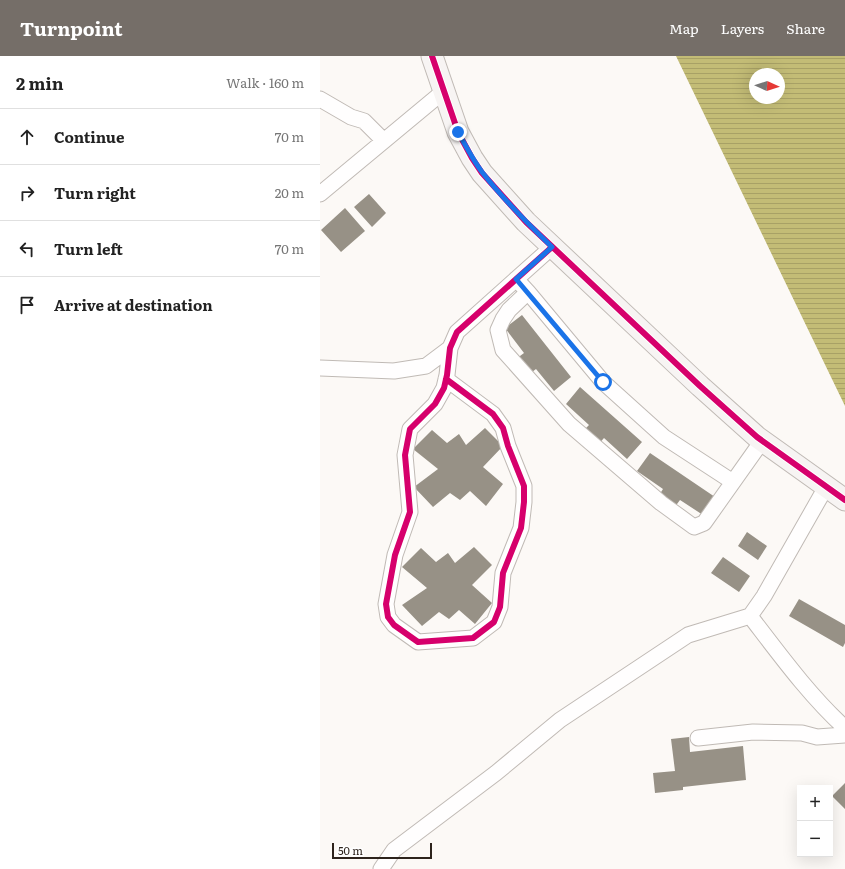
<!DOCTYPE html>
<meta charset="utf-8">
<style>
body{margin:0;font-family:Literata,serif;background:#f6f6f6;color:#222}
.controls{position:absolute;right:12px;bottom:12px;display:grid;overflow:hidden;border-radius:0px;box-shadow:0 4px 16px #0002}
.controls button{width:36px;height:36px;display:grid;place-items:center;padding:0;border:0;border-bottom:1px solid #e0e0e0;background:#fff;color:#222;font:20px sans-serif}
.compass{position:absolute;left:429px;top:12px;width:36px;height:36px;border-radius:50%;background:#fff;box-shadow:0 4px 16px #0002;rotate:93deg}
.scale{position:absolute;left:12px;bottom:10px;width:100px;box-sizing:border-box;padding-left:4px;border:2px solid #2d231c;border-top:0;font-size:11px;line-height:14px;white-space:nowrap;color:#2d231c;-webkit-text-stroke:3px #fff;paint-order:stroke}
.stop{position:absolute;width:12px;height:12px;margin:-9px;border:3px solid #1a73e8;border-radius:50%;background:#fff}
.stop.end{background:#1a73e8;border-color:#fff;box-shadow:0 1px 4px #0008}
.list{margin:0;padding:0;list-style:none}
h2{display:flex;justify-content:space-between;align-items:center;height:52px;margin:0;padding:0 16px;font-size:17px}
h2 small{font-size:13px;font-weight:400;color:#767676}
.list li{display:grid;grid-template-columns:26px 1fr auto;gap:12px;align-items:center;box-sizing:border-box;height:56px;padding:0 16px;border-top:1px solid #e0e0e0}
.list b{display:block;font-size:15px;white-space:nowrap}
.list em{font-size:13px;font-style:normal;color:#767676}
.icon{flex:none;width:22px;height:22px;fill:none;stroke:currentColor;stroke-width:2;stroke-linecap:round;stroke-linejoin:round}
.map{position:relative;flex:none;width:525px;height:813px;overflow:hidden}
header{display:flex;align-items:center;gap:24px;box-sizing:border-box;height:56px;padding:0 20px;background:#756e68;color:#fff}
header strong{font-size:19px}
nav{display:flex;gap:22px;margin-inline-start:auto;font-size:14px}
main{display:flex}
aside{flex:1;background:#fff}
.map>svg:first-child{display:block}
.water{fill:url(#water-rules);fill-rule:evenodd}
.building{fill:#979186}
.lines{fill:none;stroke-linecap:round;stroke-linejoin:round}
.street-casing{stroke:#c0bab5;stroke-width:17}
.secondary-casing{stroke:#c0bab5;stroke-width:23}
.street{stroke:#fffefe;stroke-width:15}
.secondary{stroke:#f7f4f3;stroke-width:21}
.cycleway-casing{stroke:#fff;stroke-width:8}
.cycleway{stroke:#d6006c;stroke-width:6}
.route{stroke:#1a73e8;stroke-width:5}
</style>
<header>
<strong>Turnpoint</strong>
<nav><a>Map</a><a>Layers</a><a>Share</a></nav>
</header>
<main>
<aside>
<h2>2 min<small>Walk · 160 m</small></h2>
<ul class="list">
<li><svg class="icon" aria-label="ahead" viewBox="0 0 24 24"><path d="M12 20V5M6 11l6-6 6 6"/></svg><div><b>Continue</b></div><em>70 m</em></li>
<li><svg class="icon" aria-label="right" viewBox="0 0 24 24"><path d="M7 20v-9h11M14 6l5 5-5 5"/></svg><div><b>Turn right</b></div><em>20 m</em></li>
<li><svg class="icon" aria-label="left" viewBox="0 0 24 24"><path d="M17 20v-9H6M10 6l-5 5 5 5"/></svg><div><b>Turn left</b></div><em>70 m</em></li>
<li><svg class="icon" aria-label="arrive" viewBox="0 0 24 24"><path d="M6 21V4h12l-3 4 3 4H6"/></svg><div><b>Arrive at destination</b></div></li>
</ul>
</aside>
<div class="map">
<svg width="525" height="813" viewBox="0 0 525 813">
<defs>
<pattern id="water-rules" width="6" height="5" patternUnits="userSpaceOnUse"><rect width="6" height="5" fill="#c3bc76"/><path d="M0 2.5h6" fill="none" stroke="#a8a166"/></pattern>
</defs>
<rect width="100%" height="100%" fill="#fcf9f6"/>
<path class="water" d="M356 0H525V350ZM435 18H459V42H435Z"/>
<path class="building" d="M49 138 66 157 52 171 34 151Z
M25 152 45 175 21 196 1 174Z
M202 259 251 321 234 335 216 313 208 319 196 303 204 297 185 272Z
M260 331 322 386 307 403 284 382 277 390 262 376 269 369 246 348Z
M165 372 183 390 163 411 183 428 166 450 150 435 140 444 130 437 113 451 94 431 118 413 93 393 112 374 127 387 139 378 146 389Z
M330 397 395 441 383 459 360 444 354 452 338 441 343 433 317 415Z
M427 476 447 490 438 504 418 490Z
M154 491 172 509 152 529 172 547 155 568 139 554 129 563 119 556 102 570 82 549 107 532 82 511 101 492 116 506 128 497 135 507Z
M403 501 430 520 419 536 391 517Z
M479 543 525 569V587L523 591 469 560Z
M369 681 370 696 423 690 426 724 363 731V734L335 737 333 717 355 715 351 683Z
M525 727V753L512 740Z"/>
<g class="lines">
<defs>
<path id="street" d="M0 43 31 61 44 65 64 85
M0 138 124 35
M196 223 208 236 189 254 183 263 178 274 183 294 249 368 341 447 374 471 384 467 442 385
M208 236 283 326 344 381 413 426
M0 312 74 315 106 310 130 292
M126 323 173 358 183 372 188 390 204 430V446L201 472 183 517 180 551 174 566 153 582 98 586 74 569 68 561 66 548 75 499 90 456 85 399 90 373 115 348 124 332 127 319 130 292 137 276 232 191
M430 560C460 599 489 639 525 672
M378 682 433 676 482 677 497 681 525 679
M61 813 74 794 176 717 240 664 368 579 430 560 444 540 506 431"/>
<path id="secondary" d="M112 0 138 76 152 102 162 117 206 166 380 330 437 381 525 444"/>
</defs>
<use href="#street" class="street-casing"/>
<use href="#secondary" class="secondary-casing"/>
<use href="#street" class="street"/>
<use href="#secondary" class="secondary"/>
<defs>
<path id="cycleway" d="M112 0 138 76 152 102 162 117 206 166 380 330 437 381 525 444
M126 323 173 358 183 372 188 390 204 430V446L201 472 183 517 180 551 174 566 153 582 98 586 74 569 68 561 66 548 75 499 90 456 85 399 90 373 115 348 124 332 127 319 130 292 137 276 232 191"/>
</defs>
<use href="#cycleway" class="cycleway-casing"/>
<use href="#cycleway" class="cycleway"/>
</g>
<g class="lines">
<path class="route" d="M138 76C146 90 153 104 162 116 183 143 207 167 232 191L196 223 283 326"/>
</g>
</svg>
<div class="controls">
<button>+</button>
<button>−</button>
</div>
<svg class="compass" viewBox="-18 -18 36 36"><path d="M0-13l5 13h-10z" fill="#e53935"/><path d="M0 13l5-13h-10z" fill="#767676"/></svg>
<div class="scale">50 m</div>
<div class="stop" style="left:283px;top:326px"></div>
<div class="stop end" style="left:138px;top:76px"></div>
</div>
</main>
